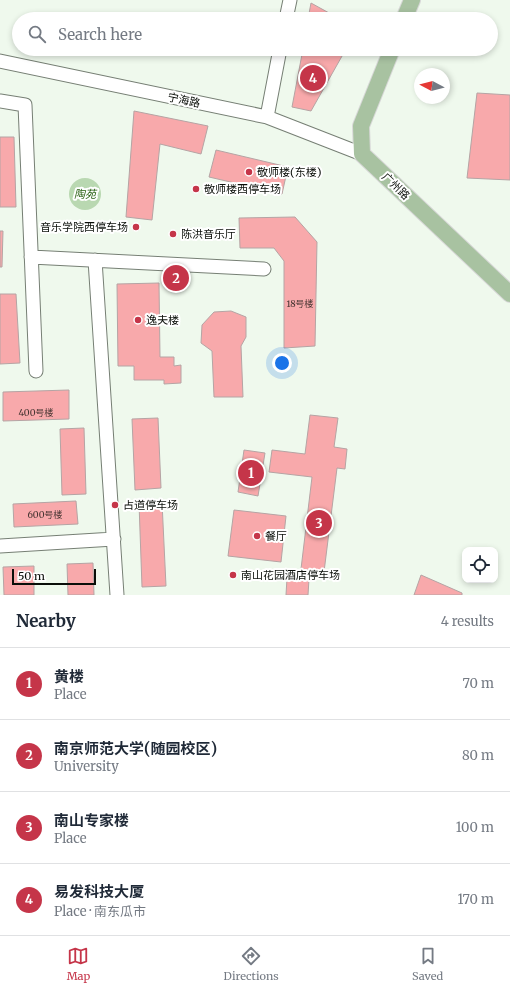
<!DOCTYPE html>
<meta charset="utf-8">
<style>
body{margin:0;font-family:Merriweather,"Noto Sans SC",serif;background:#f6f6f7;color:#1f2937}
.controls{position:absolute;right:12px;bottom:12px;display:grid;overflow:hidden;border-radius:8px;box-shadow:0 2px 6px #0003}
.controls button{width:36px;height:36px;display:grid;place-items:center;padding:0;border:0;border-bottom:1px solid #e0e1e3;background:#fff;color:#1f2937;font:20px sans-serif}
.compass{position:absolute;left:414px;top:68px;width:36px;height:36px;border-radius:50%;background:#fff;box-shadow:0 2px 6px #0003;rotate:277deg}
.scale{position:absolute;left:12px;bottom:10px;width:84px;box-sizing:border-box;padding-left:4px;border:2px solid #0a0e09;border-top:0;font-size:11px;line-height:14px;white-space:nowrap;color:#0a0e09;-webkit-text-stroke:3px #fff;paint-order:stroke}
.you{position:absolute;left:282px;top:363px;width:14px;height:14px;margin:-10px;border:3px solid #fff;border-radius:50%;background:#1a73e8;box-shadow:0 0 0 6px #1a73e833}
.badge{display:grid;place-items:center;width:26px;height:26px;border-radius:50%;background:#c53549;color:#fff;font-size:13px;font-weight:700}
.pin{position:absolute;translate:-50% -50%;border:2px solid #fff;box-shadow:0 1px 4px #0006}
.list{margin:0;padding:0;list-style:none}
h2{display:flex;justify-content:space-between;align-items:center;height:52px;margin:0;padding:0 16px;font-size:17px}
h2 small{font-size:13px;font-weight:400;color:#747a83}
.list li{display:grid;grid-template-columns:26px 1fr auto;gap:12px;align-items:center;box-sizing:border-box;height:72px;padding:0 16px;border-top:1px solid #e0e1e3}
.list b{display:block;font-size:15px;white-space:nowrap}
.list p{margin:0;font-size:13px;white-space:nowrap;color:#747a83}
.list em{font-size:13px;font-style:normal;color:#747a83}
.icon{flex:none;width:22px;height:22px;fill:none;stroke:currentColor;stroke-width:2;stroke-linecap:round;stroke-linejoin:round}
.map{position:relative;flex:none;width:510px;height:595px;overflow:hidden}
.search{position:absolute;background:#fff;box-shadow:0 2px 6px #0003;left:12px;right:12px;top:12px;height:44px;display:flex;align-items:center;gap:10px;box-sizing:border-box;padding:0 14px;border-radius:22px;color:#747a83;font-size:15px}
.sheet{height:340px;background:#fff}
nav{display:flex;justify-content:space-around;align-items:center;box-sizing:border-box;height:56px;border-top:1px solid #e0e1e3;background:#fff;font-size:11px;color:#747a83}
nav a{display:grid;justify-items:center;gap:2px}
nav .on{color:#c53549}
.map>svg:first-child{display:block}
.green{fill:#b9d8b1}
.building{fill:#f8a9ab;stroke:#b5a4a4}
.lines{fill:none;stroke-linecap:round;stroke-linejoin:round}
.minor-casing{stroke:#767f74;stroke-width:15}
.major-casing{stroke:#d8d8d8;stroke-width:18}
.minor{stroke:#fff;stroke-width:13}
.major{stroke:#a8c2a1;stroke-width:16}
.poi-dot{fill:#c53549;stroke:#fff;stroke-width:1.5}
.labels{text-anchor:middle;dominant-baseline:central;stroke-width:4;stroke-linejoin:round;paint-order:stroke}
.number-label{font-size:9px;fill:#463532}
.street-label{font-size:11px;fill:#0a0e09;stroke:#fff}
.poi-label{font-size:11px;fill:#0a0e09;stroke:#fff;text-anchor:start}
.park-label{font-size:11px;font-style:italic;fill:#245d0e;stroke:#fff}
</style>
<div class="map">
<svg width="510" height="595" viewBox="0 0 510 595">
<rect width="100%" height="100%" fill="#eff9ed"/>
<path class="green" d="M69 194a16 16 0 1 1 32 0a16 16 0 1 1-32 0Z"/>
<path class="building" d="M311 3 340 19H308Z
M303 49H346L311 111 292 107Z
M477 93 510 95V180L467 178Z
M134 111 208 126 201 154 160 144 152 220 126 217Z
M0 137H14L16 207H0Z
M216 150 288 167 282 194 209 177Z
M295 217 317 242 315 346 284 348V261L274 248H240L239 218Z
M0 231H3L2 267H0Z
M159 283 160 357H174V366L181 365V383L164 384V380H134V366H118L117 284Z
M0 294H16L20 363 0 364Z
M231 311 246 317V337L241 346 243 397H214L212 351 201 343 202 325 214 312Z
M69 390V419L3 421V392Z
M310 415 338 418 334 447 347 449 345 469 337 468 324 572 301 569 312 477 269 472 272 450 305 454Z
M158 418 161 488 135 490 132 419Z
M84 428 86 494 62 495 60 429Z
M244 450 265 453 258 496 238 492Z
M76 501 78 524 14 527 13 504Z
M162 502 166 586 142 587 139 503Z
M234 510 286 516 281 562 228 556Z
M93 563 94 595H68L67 564Z
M34 566V595H4L3 567Z
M421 575 462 593V595H414Z
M287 578 309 579 308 595H286Z"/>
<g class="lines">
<defs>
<path id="minor" d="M286 19 290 0
M0 61 267 117 362 154
M0 101 25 105 36 371
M267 117 280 49
M31 257 264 269
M95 260 117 595
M0 546 114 539"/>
<path id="major" d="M404 19 412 0
M392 49 361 126 362 154 510 294"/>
</defs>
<use href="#minor" class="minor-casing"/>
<use href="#major" class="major-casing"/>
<use href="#minor" class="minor"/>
<use href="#major" class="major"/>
</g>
<g class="poi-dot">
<circle cx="249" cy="172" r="4"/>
<circle cx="196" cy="189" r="4"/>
<circle cx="136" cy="227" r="4"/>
<circle cx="173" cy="234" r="4"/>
<circle cx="138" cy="320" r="4"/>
<circle cx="115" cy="505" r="4"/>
<circle cx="257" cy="536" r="4"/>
<circle cx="233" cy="575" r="4"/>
</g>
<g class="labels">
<g class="number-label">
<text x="300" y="303">18号楼</text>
<text x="36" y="412">400号楼</text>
<text x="45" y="514">600号楼</text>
</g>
<g class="street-label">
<text transform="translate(184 100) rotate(12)">宁海路</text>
<text transform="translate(396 186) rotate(44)">广州路</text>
</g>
<g class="poi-label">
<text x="257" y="172">敬师楼(东楼)</text>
<text x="204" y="189">敬师楼西停车场</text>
<text x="128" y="227" text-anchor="end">音乐学院西停车场</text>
<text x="181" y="234">陈洪音乐厅</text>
<text x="146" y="320">逸夫楼</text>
<text x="123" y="505">占道停车场</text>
<text x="265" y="536">餐厅</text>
<text x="241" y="575">南山花园酒店停车场</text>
</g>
<g class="park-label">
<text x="85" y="194">陶苑</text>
</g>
</g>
</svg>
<div class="controls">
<button><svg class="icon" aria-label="locate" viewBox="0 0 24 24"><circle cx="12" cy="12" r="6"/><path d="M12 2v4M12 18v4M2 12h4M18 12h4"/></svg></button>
</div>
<svg class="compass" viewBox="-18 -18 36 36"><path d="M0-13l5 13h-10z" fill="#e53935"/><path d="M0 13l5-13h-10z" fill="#747a83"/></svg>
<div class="scale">50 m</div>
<div class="you"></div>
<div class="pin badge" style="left:251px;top:473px">1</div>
<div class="pin badge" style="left:176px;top:278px">2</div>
<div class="pin badge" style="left:319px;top:523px">3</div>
<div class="pin badge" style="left:313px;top:78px">4</div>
<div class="search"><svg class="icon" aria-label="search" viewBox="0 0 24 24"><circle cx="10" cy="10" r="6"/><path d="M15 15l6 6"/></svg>Search here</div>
</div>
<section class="sheet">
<h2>Nearby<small>4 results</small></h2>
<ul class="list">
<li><span class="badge">1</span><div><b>黄楼</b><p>Place</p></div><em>70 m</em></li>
<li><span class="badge">2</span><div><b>南京师范大学(随园校区)</b><p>University</p></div><em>80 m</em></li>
<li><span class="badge">3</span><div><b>南山专家楼</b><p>Place</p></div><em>100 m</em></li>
<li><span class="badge">4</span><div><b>易发科技大厦</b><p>Place · 南东瓜市</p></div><em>170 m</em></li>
</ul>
</section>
<nav>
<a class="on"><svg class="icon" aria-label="map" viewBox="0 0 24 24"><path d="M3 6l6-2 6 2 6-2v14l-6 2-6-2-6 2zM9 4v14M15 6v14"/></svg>Map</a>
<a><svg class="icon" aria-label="directions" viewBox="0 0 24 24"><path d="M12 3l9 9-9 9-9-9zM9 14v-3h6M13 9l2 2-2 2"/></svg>Directions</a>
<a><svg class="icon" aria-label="saved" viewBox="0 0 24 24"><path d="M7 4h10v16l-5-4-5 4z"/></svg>Saved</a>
</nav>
